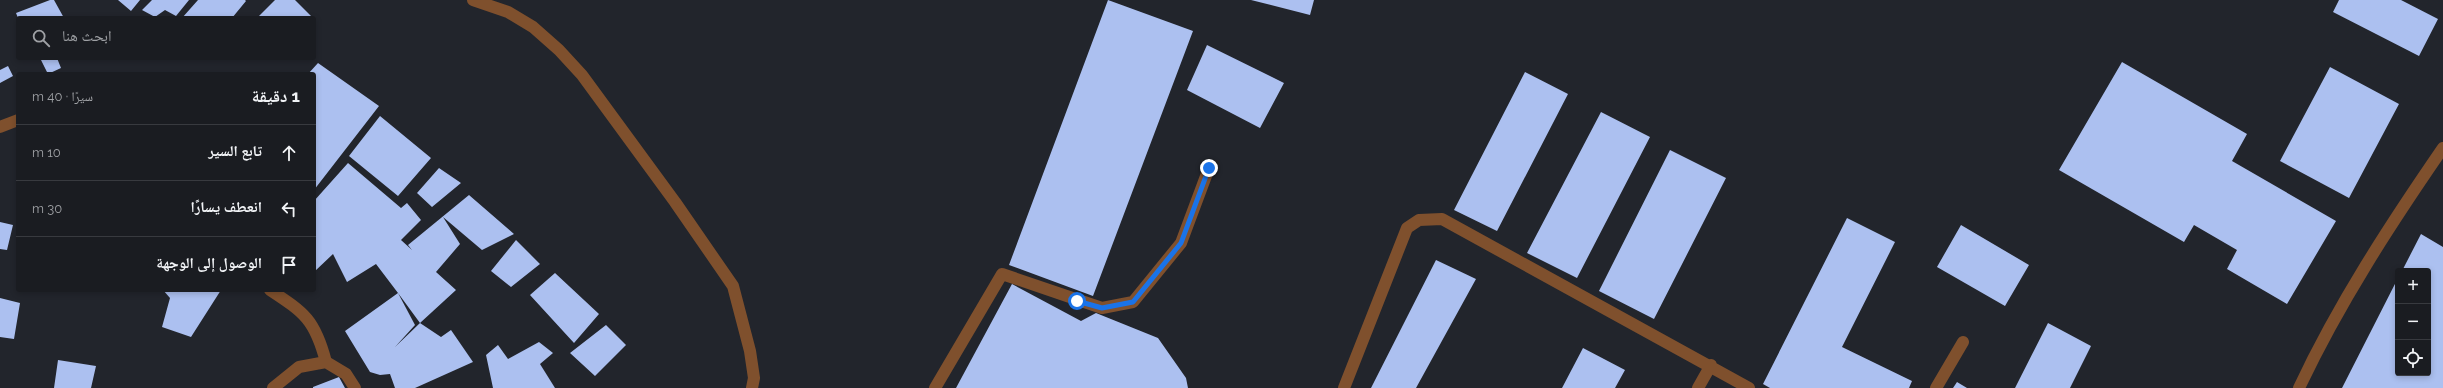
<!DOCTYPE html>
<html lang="ar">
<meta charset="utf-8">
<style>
body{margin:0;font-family:Raleway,"Noto Naskh Arabic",sans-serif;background:#27292e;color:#f1f3f6;direction:rtl}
.controls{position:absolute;right:12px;bottom:12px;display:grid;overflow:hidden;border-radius:4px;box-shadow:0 2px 6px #0003}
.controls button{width:36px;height:36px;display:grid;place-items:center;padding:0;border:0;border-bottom:1px solid #383a3f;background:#1a1c21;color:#f1f3f6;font:20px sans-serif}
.stop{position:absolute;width:12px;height:12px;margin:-9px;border:3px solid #1a73e8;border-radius:50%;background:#fff}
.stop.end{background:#1a73e8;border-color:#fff;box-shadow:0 1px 4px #0008}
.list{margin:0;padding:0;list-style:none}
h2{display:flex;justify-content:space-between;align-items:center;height:52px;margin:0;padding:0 16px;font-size:17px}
h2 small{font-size:13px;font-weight:400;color:#9fa1a5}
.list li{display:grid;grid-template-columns:26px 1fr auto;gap:12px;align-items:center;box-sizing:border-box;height:56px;padding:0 16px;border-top:1px solid #383a3f}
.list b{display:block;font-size:15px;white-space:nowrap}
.list em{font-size:13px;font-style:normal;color:#9fa1a5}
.icon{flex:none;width:22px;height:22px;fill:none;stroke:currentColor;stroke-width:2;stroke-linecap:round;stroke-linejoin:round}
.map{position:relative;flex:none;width:2443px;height:388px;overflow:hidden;direction:ltr}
.search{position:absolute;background:#1a1c21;box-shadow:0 2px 6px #0003;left:16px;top:16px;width:300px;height:44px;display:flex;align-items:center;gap:10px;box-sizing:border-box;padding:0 14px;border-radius:4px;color:#9fa1a5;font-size:15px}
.panel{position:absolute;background:#1a1c21;box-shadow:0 2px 6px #0003;left:16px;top:72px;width:300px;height:220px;border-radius:4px;direction:rtl}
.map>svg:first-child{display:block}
.building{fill:#acc0f0;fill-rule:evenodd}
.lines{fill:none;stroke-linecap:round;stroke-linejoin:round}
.minor{stroke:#7f502d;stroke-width:12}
.route{stroke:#1a73e8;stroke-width:5}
</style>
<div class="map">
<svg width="2443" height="388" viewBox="0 0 2443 388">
<rect width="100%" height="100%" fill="#22252c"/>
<path class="building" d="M50 0H54L64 18H18L16 13Z
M118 0H140L131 11Z
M152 0H189L176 16 165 10 155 17 142 10Z
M198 0H245L246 1 232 18H182Z
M275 0H295L313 18H257Z
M1108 0 1193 31 1093 296 1009 265Z
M1251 0H1314L1310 15Z
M2339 0H2401L2438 19 2419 56 2333 12Z
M1207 45 1284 83 1260 128 1187 90Z
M46 58H57L61 68 48 74 41 60Z
M2122 62 2247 134 2232 161 2336 221 2287 304 2227 269 2237 250 2194 225 2184 242 2059 170Z
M318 63 379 106 314 190V74H308Z
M8 66 13 76 0 83V70Z
M2330 67 2399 104 2349 198 2280 161Z
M1525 72 1568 94 1497 231 1454 210Z
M1601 112 1650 137 1577 278 1527 253Z
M380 116 431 158 398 196 349 156Z
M1670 150 1726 178 1654 319 1599 291Z
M348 163 401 208 407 203 421 220 401 240 412 250 408 245 469 195 514 234 482 250 443 217 460 244 436 272 456 290 420 323 441 337 451 330 473 362 415 388H395L390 374 380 375 370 372 345 331 398 293 376 264 347 282 333 254 314 272V201ZM398 293 420 323 395 347 415 325Z
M439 168 461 183 432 207 417 193Z
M1847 218 1895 242 1842 347 1912 381 1909 388H1770L1763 384Z
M0 222 13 225 7 250 0 249Z
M1961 225 2029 265 2005 306 1937 267Z
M2421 234 2443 247V388H2342L2398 278V373H2428V271H2402Z
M516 240 540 264 511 287 491 271Z
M1436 260 1476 279 1416 388H1371Z
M555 273 599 314 574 343 530 295Z
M1012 284 1081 321 1096 313 1158 338 1186 378 1188 388H956Z
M163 290H221L191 337 162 327 170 298Z
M0 298 20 303 14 339 0 337Z
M2048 323 2091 346 2070 388H2015Z
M606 325 626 345 595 376 570 353Z
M539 342 553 353 540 364 555 388H493L486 355 498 345 508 359Z
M1583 348 1625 370 1615 388H1562Z
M58 360 96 366 91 388H54Z
M339 377 345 388H313V387Z
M1957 382 1967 388H1953Z"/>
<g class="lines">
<path class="minor" d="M473 0 508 12 533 27 559 50 582 75 675 202 733 286 750 351 754 378 752 388
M0 127 18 120
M270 290C305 313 315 320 326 362
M273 388 299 367 326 362 346 374 355 388
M935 388 1002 274 1102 308 1133 302 1181 243 1209 168
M1344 388 1407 228 1419 220 1442 219 1749 388
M1698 388 1711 365
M1936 388 1963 342
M2299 388C2339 303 2390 225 2443 148"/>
</g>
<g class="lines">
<path class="route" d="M1077 301 1102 308 1133 302 1181 243 1209 168"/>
</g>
</svg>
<div class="controls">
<button>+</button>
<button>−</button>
<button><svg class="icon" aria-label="locate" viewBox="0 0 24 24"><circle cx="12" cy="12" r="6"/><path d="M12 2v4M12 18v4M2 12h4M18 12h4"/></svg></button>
</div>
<div class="stop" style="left:1077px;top:301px"></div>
<div class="stop end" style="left:1209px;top:168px"></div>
<div class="search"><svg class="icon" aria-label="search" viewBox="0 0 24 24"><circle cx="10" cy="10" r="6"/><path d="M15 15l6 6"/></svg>ابحث هنا</div>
<section class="panel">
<h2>1 دقيقة<small>سيرًا · 40 m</small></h2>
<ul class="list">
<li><svg class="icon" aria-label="ahead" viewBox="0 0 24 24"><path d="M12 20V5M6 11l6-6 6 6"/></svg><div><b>تابع السير</b></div><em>10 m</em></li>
<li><svg class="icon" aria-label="left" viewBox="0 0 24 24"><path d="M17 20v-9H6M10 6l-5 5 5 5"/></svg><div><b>انعطف يسارًا</b></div><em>30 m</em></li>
<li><svg class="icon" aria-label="arrive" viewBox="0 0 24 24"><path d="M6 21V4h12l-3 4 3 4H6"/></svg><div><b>الوصول إلى الوجهة</b></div></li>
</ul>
</section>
</div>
